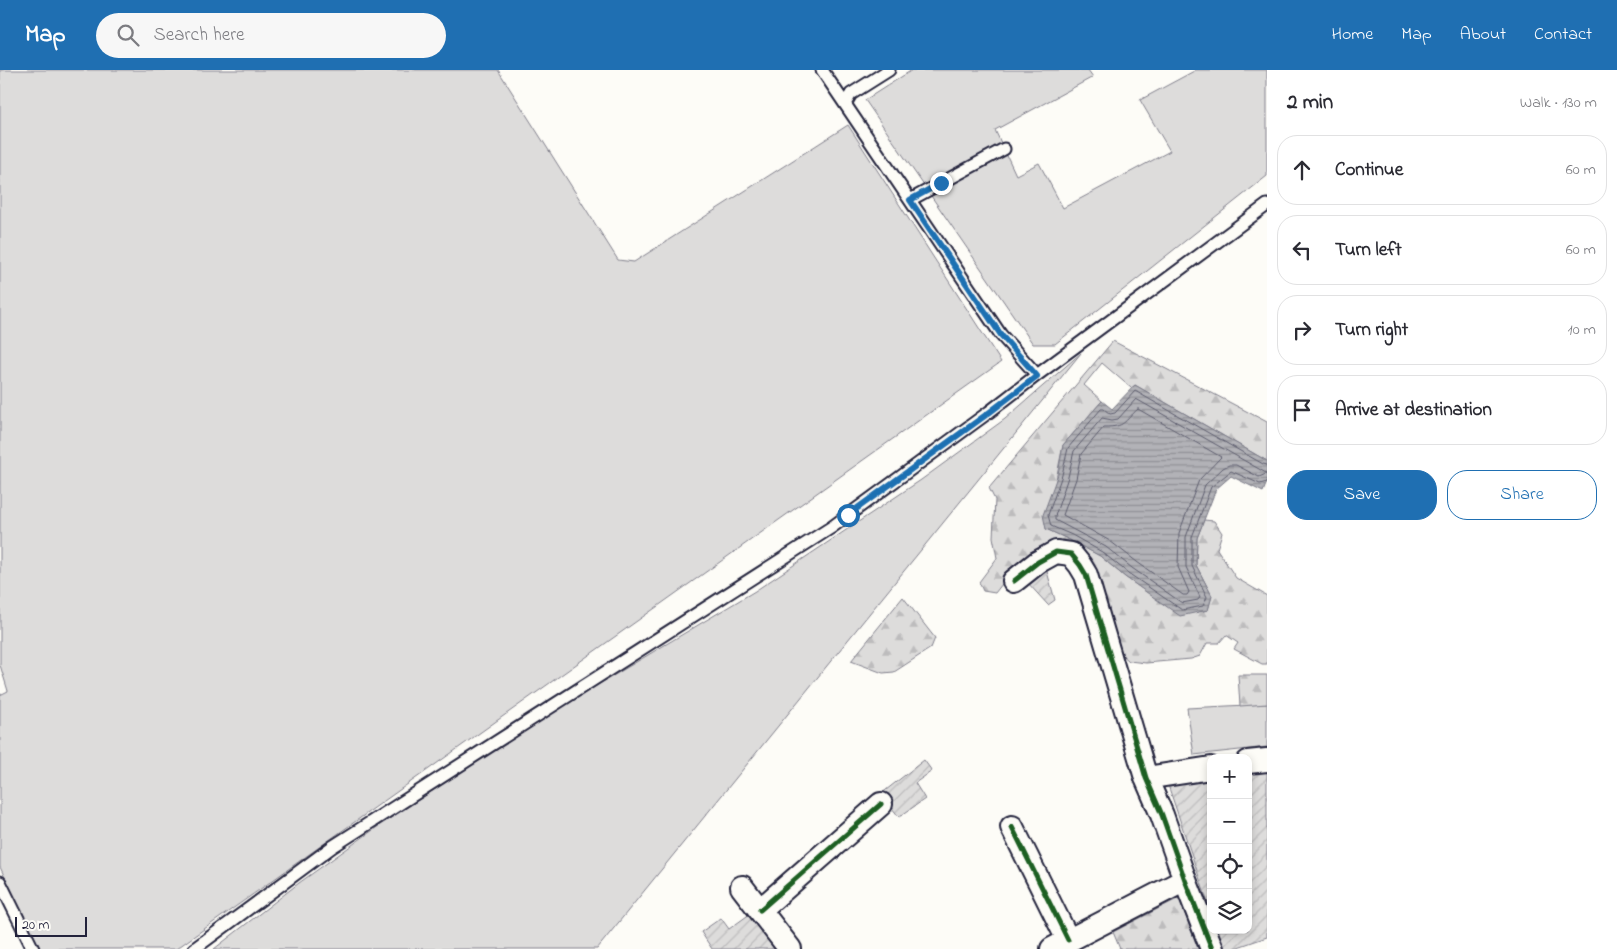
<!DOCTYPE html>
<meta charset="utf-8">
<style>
body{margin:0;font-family:"Indie Flower",sans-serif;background:#f7f7f7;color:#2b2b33}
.controls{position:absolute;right:15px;bottom:15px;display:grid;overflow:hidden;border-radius:10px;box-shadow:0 2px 8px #0003}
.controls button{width:45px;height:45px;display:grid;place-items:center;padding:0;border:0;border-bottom:1px solid #e1e1e2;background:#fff;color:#2b2b33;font:25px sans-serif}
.scale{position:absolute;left:15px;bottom:12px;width:72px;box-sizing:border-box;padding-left:5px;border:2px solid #22223b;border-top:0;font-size:14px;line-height:18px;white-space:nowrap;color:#22223b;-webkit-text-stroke:4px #fdfcf7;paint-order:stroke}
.stop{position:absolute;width:15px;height:15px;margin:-11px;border:4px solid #1f6fb2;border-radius:50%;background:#fff}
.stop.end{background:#1f6fb2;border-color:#fff;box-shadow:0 1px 5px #0008}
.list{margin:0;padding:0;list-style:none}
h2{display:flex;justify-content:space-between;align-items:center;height:65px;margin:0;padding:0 20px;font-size:21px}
h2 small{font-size:16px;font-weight:400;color:#7c7c81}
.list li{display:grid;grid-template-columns:32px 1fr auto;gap:15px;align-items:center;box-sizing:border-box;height:70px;margin:0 10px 10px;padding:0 10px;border:1px solid #e1e1e2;border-radius:20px}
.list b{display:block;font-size:19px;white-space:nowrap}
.list em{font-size:16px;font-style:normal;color:#7c7c81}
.actions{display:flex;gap:10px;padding:15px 20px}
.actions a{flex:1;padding:11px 0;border:1px solid #1f6fb2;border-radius:20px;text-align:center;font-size:18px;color:#1f6fb2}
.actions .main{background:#1f6fb2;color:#fff}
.icon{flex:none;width:28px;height:28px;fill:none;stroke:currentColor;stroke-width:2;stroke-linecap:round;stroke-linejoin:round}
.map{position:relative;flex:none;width:1267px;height:879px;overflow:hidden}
header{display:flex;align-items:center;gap:30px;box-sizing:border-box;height:70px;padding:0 25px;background:#1f6fb2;color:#fff}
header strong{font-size:24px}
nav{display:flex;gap:28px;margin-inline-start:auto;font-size:18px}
.search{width:350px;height:45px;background:#f7f7f7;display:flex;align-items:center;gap:12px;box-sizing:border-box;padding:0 18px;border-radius:28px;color:#7c7c81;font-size:19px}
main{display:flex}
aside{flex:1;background:#fff}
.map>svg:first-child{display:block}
.grass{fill:#dddcdb;stroke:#807f8b}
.forest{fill:url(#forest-firs);stroke:#807f8b}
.garden{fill:url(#garden-furrows);stroke:#807f8b}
.water{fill:url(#water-rules);stroke:#787885}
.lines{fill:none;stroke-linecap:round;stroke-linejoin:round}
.shore{stroke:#5c5c6d;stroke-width:1}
.lane-casing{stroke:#22223b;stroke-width:15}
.street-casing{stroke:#22223b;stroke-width:26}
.lane{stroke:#fdfcf7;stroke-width:11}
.street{stroke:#fdfcf7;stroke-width:22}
.cycleway-casing{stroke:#fdfcf7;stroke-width:8}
.cycleway{stroke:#1b5e20;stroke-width:5}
.route{stroke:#1f6fb2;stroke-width:6}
</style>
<header>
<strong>Map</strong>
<div class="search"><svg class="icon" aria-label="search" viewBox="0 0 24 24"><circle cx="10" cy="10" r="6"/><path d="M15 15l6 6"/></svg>Search here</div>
<nav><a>Home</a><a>Map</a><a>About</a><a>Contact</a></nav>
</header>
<main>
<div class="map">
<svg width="1267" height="879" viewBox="0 0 1267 879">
<defs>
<pattern id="forest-firs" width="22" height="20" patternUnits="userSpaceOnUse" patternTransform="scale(1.25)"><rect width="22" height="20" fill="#dddcdb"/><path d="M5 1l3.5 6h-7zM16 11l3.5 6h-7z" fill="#bdbcbd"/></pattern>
<pattern id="garden-furrows" width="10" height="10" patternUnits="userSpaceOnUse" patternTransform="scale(1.25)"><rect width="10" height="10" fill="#dddcdb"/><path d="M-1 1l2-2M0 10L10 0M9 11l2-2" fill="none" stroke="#bdbcbd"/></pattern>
<pattern id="water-rules" width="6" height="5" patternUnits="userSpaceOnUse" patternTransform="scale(1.25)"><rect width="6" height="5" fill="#b2b2b7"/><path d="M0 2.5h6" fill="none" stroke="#909096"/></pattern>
</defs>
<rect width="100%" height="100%" fill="#fdfcf7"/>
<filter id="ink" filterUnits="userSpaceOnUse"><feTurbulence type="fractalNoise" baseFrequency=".02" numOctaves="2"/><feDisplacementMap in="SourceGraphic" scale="10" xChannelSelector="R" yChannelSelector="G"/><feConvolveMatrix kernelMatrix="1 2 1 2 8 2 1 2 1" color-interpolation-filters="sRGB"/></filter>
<g filter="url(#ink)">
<path class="grass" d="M0 0H498L618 190 634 192 848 55 1001 292 176 879H39L0 797V625L8 621 0 595Z
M912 0H1088L1093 7 995 60 1016 105 1039 93 1063 138 1170 81 1140 30 1196 0H1267V106L1055 274H1033L865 30Z
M1081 283 597 879H214L299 813 380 755 561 637 755 521 921 410 1005 349Z
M1267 634V677L1194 685 1187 638Z"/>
<path class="forest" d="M1113 271 1267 352V391L1135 315 1131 318 1102 293 1084 315 1102 331 1063 375 1046 459 1070 470 1100 486 1125 507 1180 545 1208 540 1212 526 1196 495 1197 468 1204 450 1214 451 1222 463 1217 479 1236 508 1267 526V594H1262L1234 579 1238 573 1226 565 1219 573H1207L1200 586 1191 589 1146 593 1129 591 1120 583 1072 478 1006 509 995 523 983 521 979 512 997 488 993 467 995 430 989 418Z
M903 527 935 568 931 578 894 602 883 603 851 591Z
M1238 605H1267V634L1240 636Z
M1179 828 1198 879H1120L1113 862Z"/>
<path class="garden" d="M1046 498 1055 530 1048 535 1027 512Z
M924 690 932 701 915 713 925 729 899 747 881 724Z
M1267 702V867L1232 879H1223L1217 860H1248V704Z
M1211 709V842L1168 715Z
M754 841 781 879H712L701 862 721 848 729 859Z"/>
<path class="water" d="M1135 315 1267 391V412L1263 422 1231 406 1216 419 1197 468 1196 495 1212 526 1208 540 1180 546 1125 507 1100 486 1070 470 1046 459 1043 445 1058 404 1063 375 1102 331 1112 339Z"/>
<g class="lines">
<path class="shore" d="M1138 339 1221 387 1199 410 1179 463 1178 497 1189 522 1187 525H1183L1137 492 1110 471 1063 445 1076 409 1081 384 1104 357C1126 357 1123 352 1138 339Z
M1267 395 1263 394 1135 321 1115 343 1110 344 1104 339H1101L1068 378 1062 405 1048 445 1051 456 1072 465 1102 482 1128 503 1182 540 1203 536 1207 527 1192 496V467L1211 417 1231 401 1260 414 1267 412
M1267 402 1266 403 1136 329 1118 349 1112 350 1102 348 1074 381 1068 407 1055 446V450L1106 477 1132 498 1182 533 1198 530 1200 527 1186 497V467L1205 415 1223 398 1229 395H1236L1259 407 1266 404 1267 406"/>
<defs>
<path id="lane" d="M822 0 1001 265 1037 305
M845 34 851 24 889 0
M910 130 1004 79
M0 812 33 879
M194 879 332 777 832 457 989 342 1037 305 1267 135"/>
<path id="street" d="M1014 511 1038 492 1056 482 1071 484 1080 495 1086 505 1146 708 1162 745 1185 810 1212 879
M1248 692 1267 690
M1146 708 1211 698
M1012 757 1068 870
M742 817 790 879
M760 840 881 734
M1052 879 1185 810"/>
</defs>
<use href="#lane" class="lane-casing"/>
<use href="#street" class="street-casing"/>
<use href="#lane" class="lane"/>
<use href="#street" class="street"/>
<defs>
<path id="cycleway" d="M1014 511 1038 492 1056 482 1071 484 1080 495 1086 505 1146 708 1162 745 1185 810 1212 879
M1012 757 1068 870
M760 840 881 734"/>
</defs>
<use href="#cycleway" class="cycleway-casing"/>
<use href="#cycleway" class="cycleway"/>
</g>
</g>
<g class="lines" filter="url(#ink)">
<path class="route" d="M848 445 990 342 1037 306 1001 265 910 130 941 113"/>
</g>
</svg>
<div class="controls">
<button>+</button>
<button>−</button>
<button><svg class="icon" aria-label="locate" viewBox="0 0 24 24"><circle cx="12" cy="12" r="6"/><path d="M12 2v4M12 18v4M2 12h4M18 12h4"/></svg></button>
<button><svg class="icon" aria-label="layers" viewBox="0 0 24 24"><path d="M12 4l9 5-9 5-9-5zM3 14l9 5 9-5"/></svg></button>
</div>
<div class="scale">20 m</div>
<div class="stop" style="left:848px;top:445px"></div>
<div class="stop end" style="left:941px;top:113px"></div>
</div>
<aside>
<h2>2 min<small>Walk · 130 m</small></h2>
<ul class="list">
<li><svg class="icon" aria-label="ahead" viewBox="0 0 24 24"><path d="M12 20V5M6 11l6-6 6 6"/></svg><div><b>Continue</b></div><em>60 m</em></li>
<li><svg class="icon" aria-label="left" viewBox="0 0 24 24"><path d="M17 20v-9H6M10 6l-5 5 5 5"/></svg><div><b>Turn left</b></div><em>60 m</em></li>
<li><svg class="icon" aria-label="right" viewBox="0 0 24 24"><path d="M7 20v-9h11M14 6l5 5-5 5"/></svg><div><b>Turn right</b></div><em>10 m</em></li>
<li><svg class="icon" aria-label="arrive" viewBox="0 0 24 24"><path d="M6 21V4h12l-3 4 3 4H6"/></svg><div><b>Arrive at destination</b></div></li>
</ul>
<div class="actions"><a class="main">Save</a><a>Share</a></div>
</aside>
</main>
